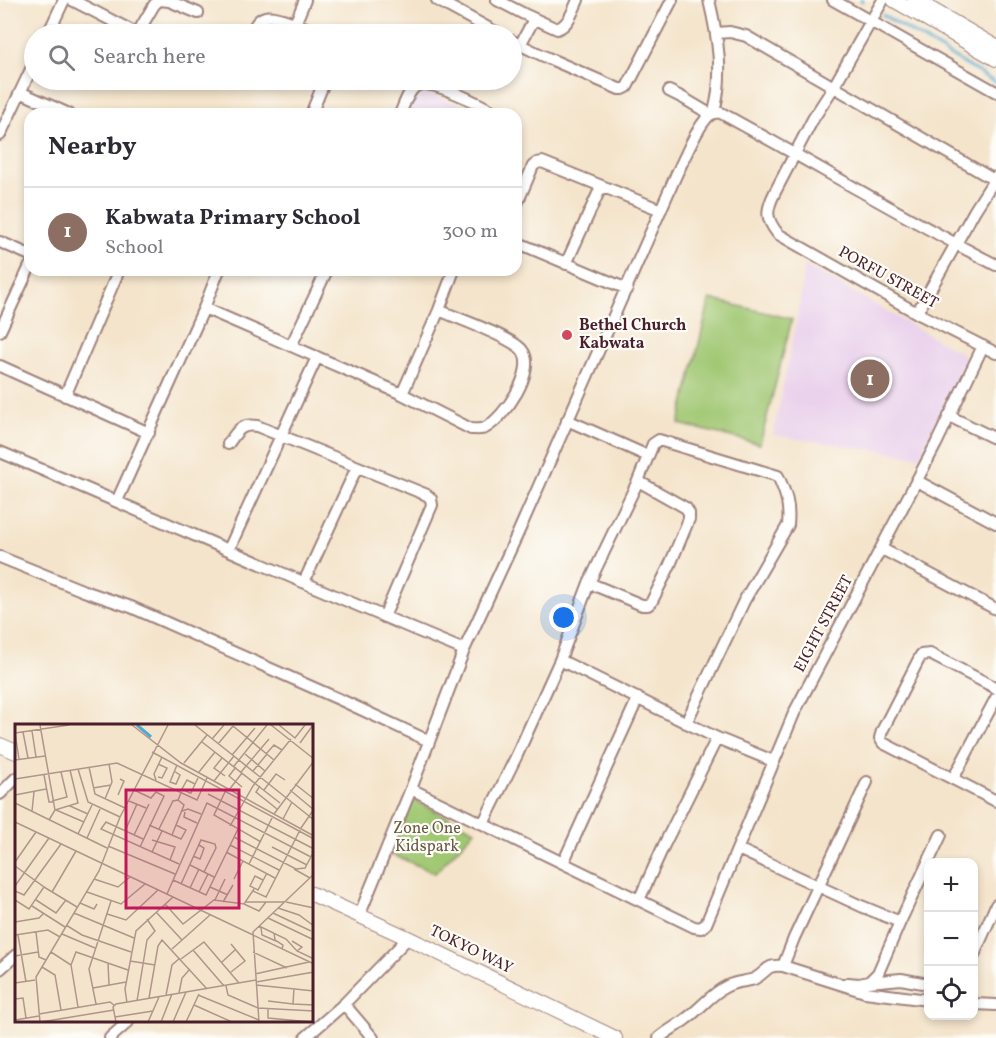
<!DOCTYPE html>
<meta charset="utf-8">
<style>
body{margin:0;font-family:Vollkorn,serif;background:#f7f7f7;color:#2b2b33}
.controls{position:absolute;right:18px;bottom:18px;display:grid;overflow:hidden;border-radius:12px;box-shadow:0 3px 9px #0003}
.controls button{width:54px;height:54px;display:grid;place-items:center;padding:0;border:0;border-bottom:2px solid #e1e1e2;background:#fff;color:#2b2b33;font:30px sans-serif}
.you{position:absolute;left:564px;top:618px;width:21px;height:21px;margin:-15px;border:4px solid #fff;border-radius:50%;background:#1a73e8;box-shadow:0 0 0 9px #1a73e833}
.badge{display:grid;place-items:center;width:39px;height:39px;border-radius:50%;background:#d1495b;color:#fff;font-size:20px;font-weight:700}
.pin{position:absolute;translate:-50% -50%;border:3px solid #fff;box-shadow:0 2px 6px #0006}
.list{margin:0;padding:0;list-style:none}
h2{display:flex;justify-content:space-between;align-items:center;height:78px;margin:0;padding:0 24px;font-size:26px}
h2 small{font-size:20px;font-weight:400;color:#7c7c81}
.list li{display:grid;grid-template-columns:39px 1fr auto;gap:18px;align-items:center;box-sizing:border-box;height:90px;padding:0 24px;border-top:2px solid #e1e1e2}
.list b{display:block;font-size:22px;white-space:nowrap}
.list p{margin:0;font-size:20px;white-space:nowrap;color:#7c7c81}
.list em{font-size:20px;font-style:normal;color:#7c7c81}
.icon{flex:none;width:33px;height:33px;fill:none;stroke:currentColor;stroke-width:2;stroke-linecap:round;stroke-linejoin:round}
.map{position:relative;flex:none;width:996px;height:1038px;overflow:hidden}
.search{position:absolute;background:#fff;box-shadow:0 3px 9px #0003;left:24px;top:24px;width:498px;height:66px;display:flex;align-items:center;gap:15px;box-sizing:border-box;padding:0 21px;border-radius:33px;color:#7c7c81;font-size:22px}
.panel{position:absolute;background:#fff;box-shadow:0 3px 9px #0003;left:24px;top:108px;width:498px;height:168px;border-radius:18px}
.map>svg:first-child{display:block}
.built{fill:#ead1ec}
.green{fill:#a0c772;stroke:#75734e;stroke-width:1.5}
.lines{fill:none;stroke-linecap:round;stroke-linejoin:round}
.stream{stroke:#54a9d0;stroke-width:3}
.minor-casing{stroke:#9f827b;stroke-width:14}
.major-casing{stroke:#9f827b;stroke-width:16}
.minor{stroke:#fff;stroke-width:10}
.major{stroke:#fff;stroke-width:14}
.poi-dot{fill:#d1495b;stroke:#fdfcf7;stroke-width:2}
.labels{text-anchor:middle;dominant-baseline:central;stroke-width:4.5;stroke-linejoin:round;paint-order:stroke}
.street-label{font-size:16px;fill:#4a1f2b;stroke:#fdfcf7}
.poi-label{font-size:16px;font-weight:bold;fill:#4a1f2b;stroke:#fdfcf7;text-anchor:start}
.park-label{font-size:16px;fill:#685a44;stroke:#fdfcf7}
.inset-river{fill:none;stroke:#54a9d0;stroke-width:3}
.inset-road{fill:none;stroke:#b0958b;stroke-width:1.5}
.view{fill:#c2185b;fill-opacity:0.15;stroke:#c2185b;stroke-width:3}
.inset-edge{fill:none;stroke:#4a1f2b;stroke-width:3}
</style>
<div class="map">
<svg width="996" height="1038" viewBox="0 0 996 1038">
<rect width="100%" height="100%" fill="#fdfcf7"/>
<filter id="ink" filterUnits="userSpaceOnUse"><feTurbulence type="fractalNoise" baseFrequency=".0167" numOctaves="2"/><feDisplacementMap in="SourceGraphic" scale="12" xChannelSelector="R" yChannelSelector="G"/><feConvolveMatrix kernelMatrix="1 2 1 2 8 2 1 2 1" color-interpolation-filters="sRGB"/></filter>
<filter id="wash" filterUnits="userSpaceOnUse"><feTurbulence type="fractalNoise" baseFrequency=".008" numOctaves="4" result="noise"/><feDisplacementMap in="SourceGraphic" scale="24" xChannelSelector="R" yChannelSelector="G"/><feGaussianBlur stdDeviation="1.35" result="paint"/><feColorMatrix in="noise" values="0 0 0 0 0 0 0 0 0 0 0 0 0 0 0 0 0 1.4 0 .05"/><feComposite in="paint" operator="in"/></filter>
<g filter="url(#wash)">
<rect width="100%" height="100%" fill="#f4e4cb"/>
<path class="built" d="M419 90 486 114H407Z
M805 265 966 356 920 457 773 435 797 319Z"/>
<path class="green" d="M710 299 792 319 760 444 679 424Z
M413 800 475 830 435 873 391 854Z"/>
<g class="lines">
<path class="stream" d="M861 0 862 1
M883 15 996 83"/>
</g>
</g>
<g filter="url(#ink)">
<g class="lines">
<defs>
<path id="minor" d="M72 0 138 34
M160 0 169 1 198 13
M437 0 499 34
M497 0 524 14 557 29C569 25 573 10 578 0
M709 0C718 38 724 74 714 112
M833 0 996 92
M883 0 833 88 813 119 775 192C766 210 765 218 778 234L917 313 996 353
M295 24 305 0
M716 33 730 32 746 36 996 181
M48 34 64 0
M137 34 154 5 159 0
M250 34C254 28 257 19 265 17 276 13 308 29 319 34
M512 41 548 58 619 89H623L627 87 672 0
M520 45 534 19
M452 91 458 80
M669 91 683 98 710 114
M20 92 69 114
M311 114 325 80
M400 114C404 105 408 91 416 86 431 77 484 107 499 114
M0 135 34 63
M516 206 533 166 537 163 542 162 661 210
M0 242 30 255
M516 242 627 289
M566 264 601 187
M204 308 402 394 471 429C476 429 481 430 485 428 504 418 538 370 522 350 512 337 456 318 439 310
M917 313 975 210 996 177
M0 331 30 266
M291 346 327 270
M0 366 149 433
M402 394 439 310 454 270
M65 396 119 270
M949 416 996 439
M567 420 648 456
M228 444C237 432 240 423 257 426L427 495 431 499 432 505 384 617
M0 452C155 517 308 586 464 650
M917 481 996 523
M117 501 204 308 219 270
M229 549 317 357
M882 549 996 609
M0 557 84 591 131 607 341 700 429 741
M304 582 357 467
M589 583 642 605H648L652 601 669 567 689 519V513L686 508 638 481
M560 660 717 738 773 761
M996 688 930 654 921 655 882 731 880 738 883 743 996 801
M953 779 996 698
M411 789 694 927 701 928 706 924 795 711 936 444 983 346
M0 794 16 778
M483 824 517 755 560 660 589 583 638 481 653 444 659 440 778 476C786 494 790 505 788 525L744 601 686 723
M738 849 861 906 900 922
M563 863 638 698
M639 900 664 845 717 738
M359 916 411 789 464 650 518 533 677 173C684 160 700 119 712 114 715 112 718 113 721 113 813 163 903 217 996 265
M974 955 996 905
M783 966 794 938 867 782
M0 969 16 955
M869 982 901 979 928 984
M848 983 859 984 869 982 878 973 900 922 941 835
M344 1004 373 1038
M974 1004 996 1005
M110 1038 128 1022
M305 1038 344 1004 408 938
M659 1038C667 1031 677 1026 686 1019 700 1009 712 993 727 986 737 981 746 982 754 979 768 972 765 964 783 966L865 992 928 1000"/>
<path id="major" d="M894 0 996 59
M915 0 996 47
M0 745 16 752
M312 894 408 938 615 1038"/>
</defs>
<use href="#minor" class="minor-casing"/>
<use href="#major" class="major-casing"/>
<use href="#minor" class="minor"/>
<use href="#major" class="major"/>
</g>
</g>
<circle class="poi-dot" cx="567" cy="335" r="6"/>
<g class="labels">
<g class="street-label">
<text transform="translate(888 278) rotate(29)">PORFU STREET</text>
<text transform="translate(824 624) rotate(-62)">EIGHT STREET</text>
<text transform="translate(471 950) rotate(26)">TOKYO WAY</text>
</g>
<g class="poi-label">
<text x="579" y="326">Bethel Church<tspan x="579" dy="18">Kabwata</tspan></text>
</g>
<g class="park-label">
<text x="427" y="829">Zone One<tspan x="427" dy="18">Kidspark</tspan></text>
</g>
</g>
<g transform="translate(15 724)">
<rect width="298" height="298" fill="#f4e4cb"/>
<path class="inset-river" d="M122 1 136 13"/>
<path class="inset-road" d="M25 1 40 86 34 96M117 1 166 39 299 112M180 1 299 96M256 1 299 35M264 1 280 14 290 1M218 2 259 36M17 7 21 33M8 8 13 34M0 9 54 1M0 9 4 35M197 15 209 1M187 18 265 79M285 19 298 1M203 20 218 2M137 28 299 115M230 30 250 47M251 30 259 21 267 26M217 31 240 4M207 34 199 44 210 52M0 36 30 32M169 39 192 11M219 42 252 1M74 43 80 70 110 84M221 43 214 52 227 63M63 45 73 78 105 93M159 47 165 51 161 60 155 58 162 41M238 47 252 30M184 48 200 28M226 48 254 15M29 51 34 78H38M143 53 147 54 152 44 143 40M0 55 102 39 182 76 192 54M141 56 139 50 147 33M199 57 219 32M180 60 172 56 167 65 175 69H176L180 60 183 54M280 60 299 75M245 62 241 68 262 85M78 64 96 61M119 66 136 74 141 68 149 72 125 123M214 66 227 49M249 66 261 50 270 56M275 66 299 86M210 68 199 91 246 118M193 70 299 125M0 71 31 65M103 71 109 57 105 55M90 75 97 58 94 40M37 77 52 73 46 48M114 77 131 84M0 79 92 124M55 82 73 90M40 86 63 79 55 46M41 86 69 98M17 87 19 68M167 87 173 85 186 90M170 88 169 93 182 99M259 90 299 37M268 95 277 78M0 98 299 240M134 101 166 115 171 106 161 101M215 102 238 62 276 15M286 104 299 85M144 105 158 77 163 76 166 69M110 107 122 80M63 110 77 81M119 111 134 80M157 111 169 81 163 76M219 113 281 145 290 144 299 127M72 114 85 85M128 115 91 98 86 105 164 140M137 116 160 123 155 136M215 121 264 146M93 122 160 150M257 123 292 141M137 128 147 107M211 128 260 154M178 132 185 135 187 130 189 124 184 121M0 138 21 108M234 140 258 92M175 141 199 153M0 142 29 163 14 185 0 176M279 145 295 154M79 155 103 163 115 153M219 155 228 137M158 156 191 171 223 105M248 156 240 152 235 162 243 166 252 149M166 160 186 116 200 120 201 124 189 148M0 162 34 114M29 163 62 183M195 163 213 171M175 164 184 145M0 167 9 171 46 120M238 167 251 173 285 106M37 168 61 127M72 168 106 180 130 160M184 168 193 150M152 170 192 79 296 133M21 176 41 189 51 176M200 176 210 155M208 178 218 161M231 178H269M271 178 299 184M65 179 79 185 82 180M150 180 168 200 199 176 229 180 239 165M229 180 244 187 251 178M17 182 50 203M263 184 284 191 299 202M141 188 167 216M59 189 119 214M258 189 296 207M92 190 111 196 143 166M253 194 299 216M0 198 24 194 29 189M51 201 67 211 116 228M244 202 271 215 282 227 299 235M246 204 247 211 261 217M21 208 24 233 31 236M259 209 260 216 268 221 267 225M47 210 80 224M0 211 33 206 45 213M3 211 11 258M277 217 287 223 282 227M216 220 230 237 216 248M157 225 195 191M178 226 209 262M36 228 56 241 63 283M238 228 272 244M0 232 23 228M166 235 189 218 224 259M115 237 140 241M207 238 221 225M93 239 94 261M56 241 61 228 113 246M27 243 40 251 46 286M240 250 294 238M241 258 299 248M0 259 20 256M241 261 299 267M211 262 213 271 243 284 299 287M78 264 111 258M279 264 278 280 299 281M164 269 167 254 175 245M151 271 157 241 165 234M183 271 244 296M134 274 143 222 147 216 192 265M0 275 8 274 11 294M122 277 132 216 140 207 132 195M253 277 278 280M112 279 110 265 121 207 158 173M81 280 74 245 96 177M179 281 217 298M253 285V294L296 298M24 290 95 278 99 281M100 293 138 287M0 296 24 292M25 298 21 253 84 147 105 93 153 1M26 298 99 286M101 298 98 283 101 280 241 256M133 298 144 273M146 298 157 270M158 298 171 268M171 298 184 270M244 298 238 208 299 150"/>
<path class="view" d="M111 66H224V184H111Z"/>
<rect width="298" height="298" class="inset-edge"/>
</g>
</svg>
<div class="controls">
<button>+</button>
<button>−</button>
<button><svg class="icon" aria-label="locate" viewBox="0 0 24 24"><circle cx="12" cy="12" r="6"/><path d="M12 2v4M12 18v4M2 12h4M18 12h4"/></svg></button>
</div>
<div class="you"></div>
<div class="pin badge" style="left:870px;top:379px;background:#8d6e63">1</div>
<div class="search"><svg class="icon" aria-label="search" viewBox="0 0 24 24"><circle cx="10" cy="10" r="6"/><path d="M15 15l6 6"/></svg>Search here</div>
<section class="panel">
<h2>Nearby<small></small></h2>
<ul class="list">
<li><span class="badge" style="background:#8d6e63">1</span><div><b>Kabwata Primary School</b><p>School</p></div><em>300 m</em></li>
</ul>
</section>
</div>
